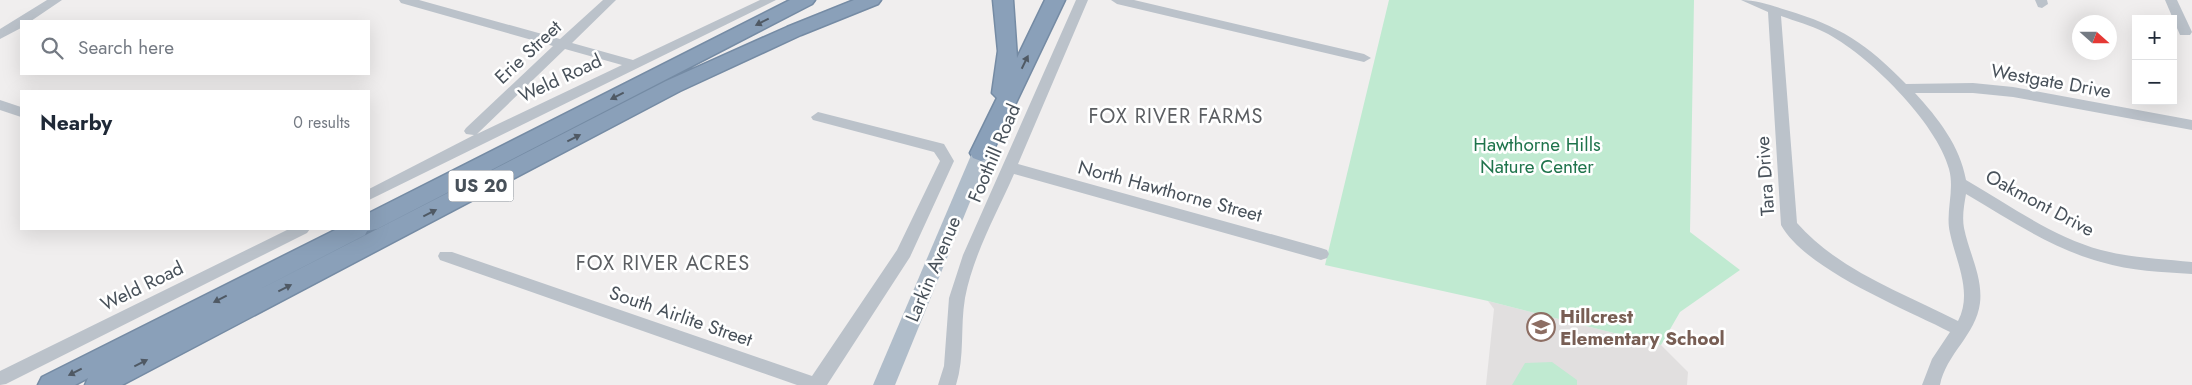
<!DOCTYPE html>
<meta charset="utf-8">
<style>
body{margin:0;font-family:Jost,sans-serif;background:#f2f2f3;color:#1f2937}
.controls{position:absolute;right:15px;top:15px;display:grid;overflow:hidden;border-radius:0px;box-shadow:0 5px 20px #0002}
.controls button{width:45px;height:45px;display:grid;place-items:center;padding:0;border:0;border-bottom:1px solid #e0e1e3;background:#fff;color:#1f2937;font:25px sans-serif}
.compass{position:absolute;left:2072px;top:15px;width:45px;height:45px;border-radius:50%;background:#fff;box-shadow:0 5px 20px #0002;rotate:111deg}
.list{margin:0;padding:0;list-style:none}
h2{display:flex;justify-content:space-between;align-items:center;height:65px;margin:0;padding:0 20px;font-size:21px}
h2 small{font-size:16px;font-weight:400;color:#747a83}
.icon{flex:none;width:28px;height:28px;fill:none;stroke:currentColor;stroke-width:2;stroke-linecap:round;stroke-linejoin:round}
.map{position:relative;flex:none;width:2192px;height:385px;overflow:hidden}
.search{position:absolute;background:#fff;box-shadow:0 5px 20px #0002;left:20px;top:20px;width:350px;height:55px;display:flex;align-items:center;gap:12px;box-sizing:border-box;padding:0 18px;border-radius:0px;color:#747a83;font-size:19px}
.panel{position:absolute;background:#fff;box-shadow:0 5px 20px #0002;left:20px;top:90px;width:350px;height:140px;border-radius:0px}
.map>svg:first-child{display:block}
.education{fill:#e1dfdf}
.green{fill:#c0ead1}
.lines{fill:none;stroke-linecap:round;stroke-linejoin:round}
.highway-casing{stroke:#758ba4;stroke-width:3}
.minor{fill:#bbc2ca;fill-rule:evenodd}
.major{fill:#b0bdca;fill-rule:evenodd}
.highway{fill:#8aa0b9;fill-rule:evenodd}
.oneway{fill:#4f5964}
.labels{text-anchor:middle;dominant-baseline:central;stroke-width:5;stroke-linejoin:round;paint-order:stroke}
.shield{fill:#fff;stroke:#7f858c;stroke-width:1}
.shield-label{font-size:18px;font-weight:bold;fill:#48515a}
.street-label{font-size:19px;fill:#48515a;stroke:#fff}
.park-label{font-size:19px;fill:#1f744c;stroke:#fff}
.education-label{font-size:19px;font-weight:bold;fill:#785e54;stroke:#fff;text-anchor:start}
.neighbourhood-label{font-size:20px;letter-spacing:1px;fill:#5b5e62;stroke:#fff}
</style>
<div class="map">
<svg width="2192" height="385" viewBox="0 0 2192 385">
<rect width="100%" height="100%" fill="#f0eeee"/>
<path class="education" d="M1488 301 1661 345 1688 372 1687 385H1486L1494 309Z"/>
<path class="green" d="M1389 0H1694L1690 232 1740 270 1680 312 1661 345 1488 301 1325 265Z
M1552 362 1577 380V385H1512L1525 363Z"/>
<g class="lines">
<defs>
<path id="highway" d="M790 0H815L812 4 377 229 367 231 365 235 235 302 666 81 787 27 854 0H881L878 4 801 35 680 91 122 385H85L88 378 75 385H38L42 377 337 229H369V213Z
M993 0H1013L1017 58 1045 0H1065L992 153 989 158 981 161 973 158 970 153 997 98 992 93 998 51Z"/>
</defs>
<use href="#highway" class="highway-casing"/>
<path class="minor" d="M47 0H62L31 21H21V28L0 39V29Z
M399 0H419L560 39 603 0H616L572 43 633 60 760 0H776L369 200V189L474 135 466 134 464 131 466 128 553 46 401 3ZM565 49 622 65 477 134Z
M1076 0H1088L1018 164 1321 248 1327 250 1329 254 1327 258 1321 260 1014 174C997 213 973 255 965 298 960 327 965 356 956 385H938L944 366 949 298 963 255Z
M1111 0H1134L1364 54 1371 58 1364 62 1117 4Z
M1741 0C1757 0 1770 5 1786 10 1840 26 1867 44 1906 84L1973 83 2013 87 2192 120V130L2013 97 1973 93H1915C1938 118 1960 146 1966 180 2009 205 2053 237 2101 250 2131 258 2162 259 2192 262V274C2162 272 2131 271 2101 262 2052 249 2009 219 1966 194 1964 205 1962 217 1964 228 1969 253 1983 277 1980 303 1976 335 1946 354 1940 385H1922L1932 359 1950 332C1904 308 1806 270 1781 225L1768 12ZM1781 16C1795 21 1810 25 1824 32 1867 53 1937 123 1949 169 1955 191 1945 212 1950 233 1956 262 1973 292 1958 321 1903 293 1838 270 1797 223Z
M2035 0H2047L2048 4 2042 8 2038 7Z
M2165 0H2177L2192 32 2190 35H2180Z
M0 100 21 107V117L0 110Z
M818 112 944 144 954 161 910 257 827 385H797L440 260 438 256 440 252H452L812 376 897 250 940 161 934 152 813 120 811 117Z
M289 229H310L307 233 6 384 0 385V371Z"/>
<path class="major" d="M981 147 987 149 990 153 895 385H873L972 153 975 149Z"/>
<use href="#highway" class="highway"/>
</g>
<defs><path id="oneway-solid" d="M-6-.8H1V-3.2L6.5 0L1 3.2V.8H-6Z" transform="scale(1.25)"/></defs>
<g class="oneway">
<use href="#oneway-solid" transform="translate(762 22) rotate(153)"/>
<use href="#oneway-solid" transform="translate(1025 62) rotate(-64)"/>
<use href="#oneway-solid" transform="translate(617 96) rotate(153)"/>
<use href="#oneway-solid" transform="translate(574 138) rotate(-27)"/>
<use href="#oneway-solid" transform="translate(430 213) rotate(-27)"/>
<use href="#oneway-solid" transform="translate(285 288) rotate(-27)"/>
<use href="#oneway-solid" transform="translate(220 299) rotate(153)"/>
<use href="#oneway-solid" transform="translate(141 363) rotate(-27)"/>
<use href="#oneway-solid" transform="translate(75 372) rotate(153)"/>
</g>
<defs>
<symbol id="school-ring" viewBox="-11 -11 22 22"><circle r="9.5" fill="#fff" stroke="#8d6e63" stroke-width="1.5"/><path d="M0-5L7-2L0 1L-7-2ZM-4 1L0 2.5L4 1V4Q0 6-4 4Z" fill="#8d6e63"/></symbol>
</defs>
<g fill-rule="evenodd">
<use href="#school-ring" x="1525" y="311" width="32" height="32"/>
</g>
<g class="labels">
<rect class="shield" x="448.5" y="170.5" width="65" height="31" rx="4"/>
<g class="shield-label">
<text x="481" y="186">US 20</text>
</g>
<g class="street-label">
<text transform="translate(528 52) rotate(-43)">Erie Street</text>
<text transform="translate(560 78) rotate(-25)">Weld Road</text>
<text transform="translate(2051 81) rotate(10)">Westgate Drive</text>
<text transform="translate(994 153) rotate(-67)">Foothill Road</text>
<text transform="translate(1765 176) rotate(-94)">Tara Drive</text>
<text transform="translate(1170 191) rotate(15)">North Hawthorne Street</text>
<text transform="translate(2040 203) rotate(28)">Oakmont Drive</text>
<text transform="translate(933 269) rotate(-67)">Larkin Avenue</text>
<text transform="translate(142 286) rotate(-26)">Weld Road</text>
<text transform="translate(681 316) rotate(19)">South Airlite Street</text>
</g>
<g class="park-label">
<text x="1537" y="144">Hawthorne Hills<tspan x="1537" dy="22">Nature Center</tspan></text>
</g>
<g class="education-label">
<text x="1560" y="316">Hillcrest<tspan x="1560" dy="22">Elementary School</tspan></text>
</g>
<g class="neighbourhood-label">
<text x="1176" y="116">FOX RIVER FARMS</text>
<text x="663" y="263">FOX RIVER ACRES</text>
</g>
</g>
</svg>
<div class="controls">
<button>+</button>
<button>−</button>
</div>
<svg class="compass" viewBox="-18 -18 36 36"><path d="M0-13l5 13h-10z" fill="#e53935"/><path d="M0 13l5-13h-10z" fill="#747a83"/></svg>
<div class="search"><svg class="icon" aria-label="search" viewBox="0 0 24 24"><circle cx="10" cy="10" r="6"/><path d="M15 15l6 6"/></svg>Search here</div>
<section class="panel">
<h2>Nearby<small>0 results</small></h2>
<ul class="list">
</ul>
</section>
</div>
